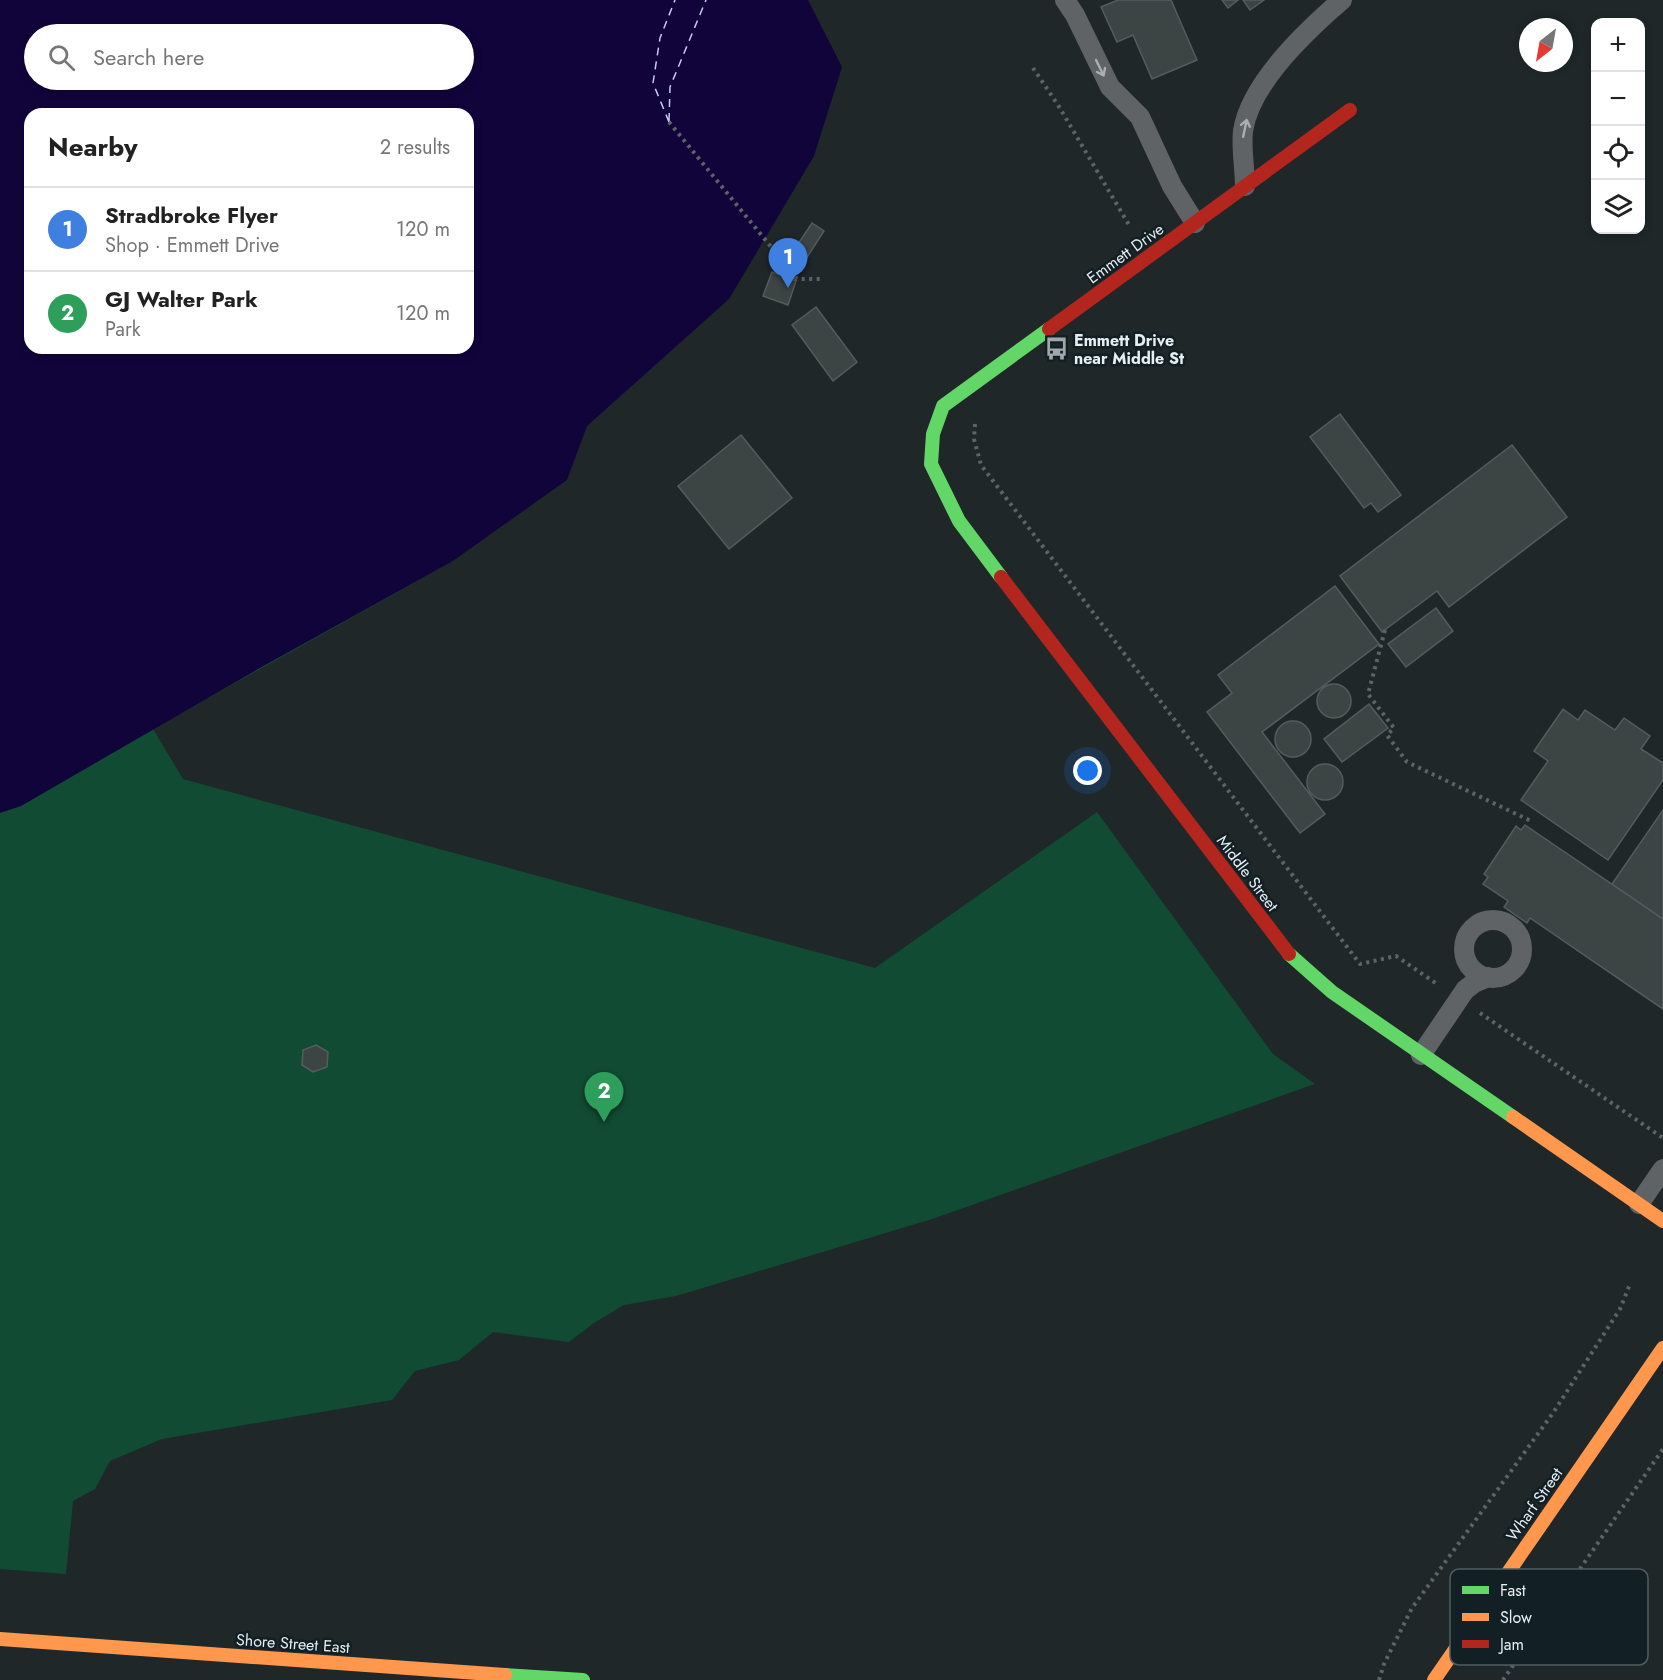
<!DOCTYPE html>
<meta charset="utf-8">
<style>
body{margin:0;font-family:Jost,sans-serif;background:#f2f2f2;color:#222}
.controls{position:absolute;right:18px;top:18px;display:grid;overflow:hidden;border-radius:12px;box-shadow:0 3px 9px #0003}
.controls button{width:54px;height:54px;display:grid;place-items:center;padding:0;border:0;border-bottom:2px solid #e0e0e0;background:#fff;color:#222;font:30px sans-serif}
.compass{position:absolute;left:1519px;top:18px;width:54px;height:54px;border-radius:50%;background:#fff;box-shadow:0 3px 9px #0003;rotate:211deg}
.you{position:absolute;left:1088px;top:771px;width:21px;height:21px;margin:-15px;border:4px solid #fff;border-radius:50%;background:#1a73e8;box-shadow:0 0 0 9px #1a73e833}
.badge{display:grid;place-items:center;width:39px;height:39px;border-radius:50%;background:#5b5e60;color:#fff;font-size:20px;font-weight:700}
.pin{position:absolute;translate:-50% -50px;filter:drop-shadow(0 2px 3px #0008)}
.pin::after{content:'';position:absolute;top:32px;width:21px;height:18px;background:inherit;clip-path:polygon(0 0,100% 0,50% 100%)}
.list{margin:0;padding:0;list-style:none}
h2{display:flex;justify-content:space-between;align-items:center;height:78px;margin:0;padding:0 24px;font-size:26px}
h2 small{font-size:20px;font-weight:400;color:#767676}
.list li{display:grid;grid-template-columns:39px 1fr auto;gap:18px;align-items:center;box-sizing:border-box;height:84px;padding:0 24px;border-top:2px solid #e0e0e0}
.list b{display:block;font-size:22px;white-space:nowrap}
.list p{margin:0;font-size:20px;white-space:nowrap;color:#767676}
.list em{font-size:20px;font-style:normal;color:#767676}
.icon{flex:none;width:33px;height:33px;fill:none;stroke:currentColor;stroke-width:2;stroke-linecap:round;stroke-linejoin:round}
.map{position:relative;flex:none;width:1663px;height:1680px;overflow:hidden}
.search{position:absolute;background:#fff;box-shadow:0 3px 9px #0003;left:24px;top:24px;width:450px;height:66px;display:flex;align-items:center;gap:15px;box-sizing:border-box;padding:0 21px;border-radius:33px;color:#767676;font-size:22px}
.panel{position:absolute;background:#fff;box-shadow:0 3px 9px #0003;left:24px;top:108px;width:450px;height:246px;border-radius:18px}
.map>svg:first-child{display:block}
.green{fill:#124b34}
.water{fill:#10043b;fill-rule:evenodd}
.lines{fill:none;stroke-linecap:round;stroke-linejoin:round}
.ferry{stroke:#c7caf2;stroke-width:1.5;stroke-dasharray:8 6;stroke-linecap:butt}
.building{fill:#3d4444;stroke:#555c5d;stroke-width:1.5}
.path{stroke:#606365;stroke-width:4;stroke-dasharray:3 4.5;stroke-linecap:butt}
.lane{stroke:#606365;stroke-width:20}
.fast{stroke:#63d668;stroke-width:14}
.slow{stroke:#ff974d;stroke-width:14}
.jam{stroke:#b3261e;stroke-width:14}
.oneway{stroke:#a9afb2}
.labels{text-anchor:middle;stroke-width:5;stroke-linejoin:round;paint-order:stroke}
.street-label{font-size:16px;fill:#e5eef1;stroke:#121f24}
.poi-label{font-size:16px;font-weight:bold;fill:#e5eef1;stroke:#121f24;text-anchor:start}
.key{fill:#121f24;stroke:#515d62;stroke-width:1.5}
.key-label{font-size:16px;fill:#e5eef1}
</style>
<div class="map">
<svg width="1663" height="1680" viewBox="0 0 1663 1680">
<rect width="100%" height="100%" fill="#1f2729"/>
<path class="green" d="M 30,348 L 567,480 L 453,561 L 153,729 L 183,779 L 875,968 L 1097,812 L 1273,1054 L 1315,1084 L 932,1219 L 676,1296 L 624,1305 L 594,1323 L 569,1342 L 493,1332 L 459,1360 L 415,1371 L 392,1400 L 162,1439 L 110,1461 L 95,1489 L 73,1501 L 66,1574 L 0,1569 L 0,372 Z"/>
<path class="water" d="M 0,0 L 808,0 L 842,67 L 814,156 L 729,299 L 587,426 L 567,480 L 453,561 L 258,669 L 21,806 L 0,813 ZM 34,34 L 464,34 L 464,80 L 34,80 ZM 30,114 L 468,114 L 468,348 L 30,348 Z"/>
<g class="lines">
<path class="ferry" d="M 669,121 L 670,87 L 706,0
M 669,122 L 653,83 L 660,38 L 675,0"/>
</g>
<path class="building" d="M 1118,0 L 1171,0 L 1197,60 L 1152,79 L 1133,35 L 1117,42 L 1101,7 Z
M 1222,0 L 1238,0 L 1228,8 Z
M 1243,0 L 1264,0 L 1250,10 Z
M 812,223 L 824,231 L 793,279 L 780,271 Z
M 772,272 L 796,281 L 788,305 L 763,296 Z
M 816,307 L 857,362 L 833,381 L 792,325 Z
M 1340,414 L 1401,495 L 1378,512 L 1371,503 L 1364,508 L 1310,437 Z
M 741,435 L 792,498 L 729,549 L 678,486 Z
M 1512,445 L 1567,517 L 1449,607 L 1437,591 L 1382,632 L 1340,576 Z
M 1335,586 L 1379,644 L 1262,732 L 1325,814 L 1300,833 L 1207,712 L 1232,693 L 1218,675 Z
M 1436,608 L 1453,631 L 1406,667 L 1388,644 Z
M1317 701a17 17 0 1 1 34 0a17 17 0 1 1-34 0Z
M 1369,704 L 1388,728 L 1342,762 L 1324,739 Z
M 1563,709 L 1578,720 L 1585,710 L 1615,730 L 1624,718 L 1650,736 L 1641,749 L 1663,763 L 1663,780 L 1608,860 L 1521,800 L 1548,761 L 1534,751 Z
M1275 739a18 18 0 1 1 36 0a18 18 0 1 1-36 0Z
M1307 782a18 18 0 1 1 36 0a18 18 0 1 1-36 0Z
M 1663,810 L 1663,919 L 1612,884 Z
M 1525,825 L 1663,919 L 1663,1009 L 1530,918 L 1527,923 L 1504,907 L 1508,901 L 1483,884 L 1488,877 L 1484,874 L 1516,826 L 1521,830 Z
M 316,1045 L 328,1052 L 327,1067 L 313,1072 L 302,1065 L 303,1050 Z"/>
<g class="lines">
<path class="path" d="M 1033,68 L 1058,105 L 1129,225
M 669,122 L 781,259
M 779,257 L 785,264
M 795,277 L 797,279 L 820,279
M 975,424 L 974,439 L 981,465 L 1360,964 L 1396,956 L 1437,984
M 1385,630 L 1368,694 L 1394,728 L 1387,735 L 1407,762 L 1531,821
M 1480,1013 L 1663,1138
M 1379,1680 L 1384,1664 L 1412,1608 L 1553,1413 L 1620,1309 L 1630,1284
M 1503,1680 L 1663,1449"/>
<path class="lane" d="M 1065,0 L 1075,15 L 1110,87 L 1140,117 L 1172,186 L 1195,223
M 1245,186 C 1245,169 1241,148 1243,131 C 1250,83 1307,30 1342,0
M1464 949a29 29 0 1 1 58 0a29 29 0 1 1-58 0Z
M 1421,1055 L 1465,990 L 1474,983 L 1488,977
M 1639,1204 L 1663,1169"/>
<path class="fast" d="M 1001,577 L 959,521 L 931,464 L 933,434 L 943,406 L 1049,329
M 1289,954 L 1332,992 L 1513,1117
M 505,1675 L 583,1680"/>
<path class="slow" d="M 1513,1117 L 1663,1221
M 0,1639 L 505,1675
M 1434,1680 L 1663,1348"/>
<path class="jam" d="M 1049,329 L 1350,110
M 1001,577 L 1289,954"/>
</g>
<defs><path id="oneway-shaft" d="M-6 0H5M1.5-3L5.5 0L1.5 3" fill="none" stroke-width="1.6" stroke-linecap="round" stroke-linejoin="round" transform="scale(1.5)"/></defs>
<g class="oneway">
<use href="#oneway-shaft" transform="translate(1100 68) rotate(64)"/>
<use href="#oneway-shaft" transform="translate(1245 128) rotate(-78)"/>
</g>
<defs>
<symbol id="bus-bare" viewBox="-9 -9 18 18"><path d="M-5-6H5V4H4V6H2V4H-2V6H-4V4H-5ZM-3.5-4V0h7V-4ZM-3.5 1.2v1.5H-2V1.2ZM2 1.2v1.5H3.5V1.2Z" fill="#a0a8ab" stroke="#121f24" stroke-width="2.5" paint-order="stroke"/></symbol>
</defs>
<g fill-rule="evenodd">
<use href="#bus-bare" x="1040" y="332" width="33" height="33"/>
</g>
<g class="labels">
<g class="street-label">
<text transform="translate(1125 253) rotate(-36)" y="6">Emmett Drive</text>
<text transform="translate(1248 873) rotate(53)" y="6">Middle Street</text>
<text transform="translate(1534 1504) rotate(-55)" y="6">Wharf Street</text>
<text transform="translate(293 1643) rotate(4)" y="6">Shore Street East</text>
</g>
<g class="poi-label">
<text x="1074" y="346">Emmett Drive<tspan x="1074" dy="18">near Middle St</tspan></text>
</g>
</g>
<rect x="1450" y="1569" width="198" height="96" rx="9" class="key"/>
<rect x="1462" y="1586" width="27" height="8" fill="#63d668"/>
<rect x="1462" y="1613" width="27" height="8" fill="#ff974d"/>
<rect x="1462" y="1640" width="27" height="8" fill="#b3261e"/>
<g class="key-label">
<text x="1500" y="1596">Fast</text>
<text x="1500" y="1623">Slow</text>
<text x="1500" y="1650">Jam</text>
</g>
</svg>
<div class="controls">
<button>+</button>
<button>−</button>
<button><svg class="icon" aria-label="locate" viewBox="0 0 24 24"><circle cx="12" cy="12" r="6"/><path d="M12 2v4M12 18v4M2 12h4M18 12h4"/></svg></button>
<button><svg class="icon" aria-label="layers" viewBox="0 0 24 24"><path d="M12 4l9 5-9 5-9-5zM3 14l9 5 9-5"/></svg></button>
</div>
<svg class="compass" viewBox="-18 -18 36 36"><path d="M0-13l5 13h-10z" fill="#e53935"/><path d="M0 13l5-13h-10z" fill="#767676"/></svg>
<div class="you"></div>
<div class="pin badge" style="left:788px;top:288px;background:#3f7fe0">1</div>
<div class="pin badge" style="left:604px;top:1122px;background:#2e9e5b">2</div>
<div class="search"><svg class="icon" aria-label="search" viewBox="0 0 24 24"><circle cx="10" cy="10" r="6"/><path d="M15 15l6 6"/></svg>Search here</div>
<section class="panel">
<h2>Nearby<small>2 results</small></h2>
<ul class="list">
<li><span class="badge" style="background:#3f7fe0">1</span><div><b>Stradbroke Flyer</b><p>Shop · Emmett Drive</p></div><em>120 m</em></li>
<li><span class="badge" style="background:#2e9e5b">2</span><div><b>GJ Walter Park</b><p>Park</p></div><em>120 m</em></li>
</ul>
</section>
</div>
